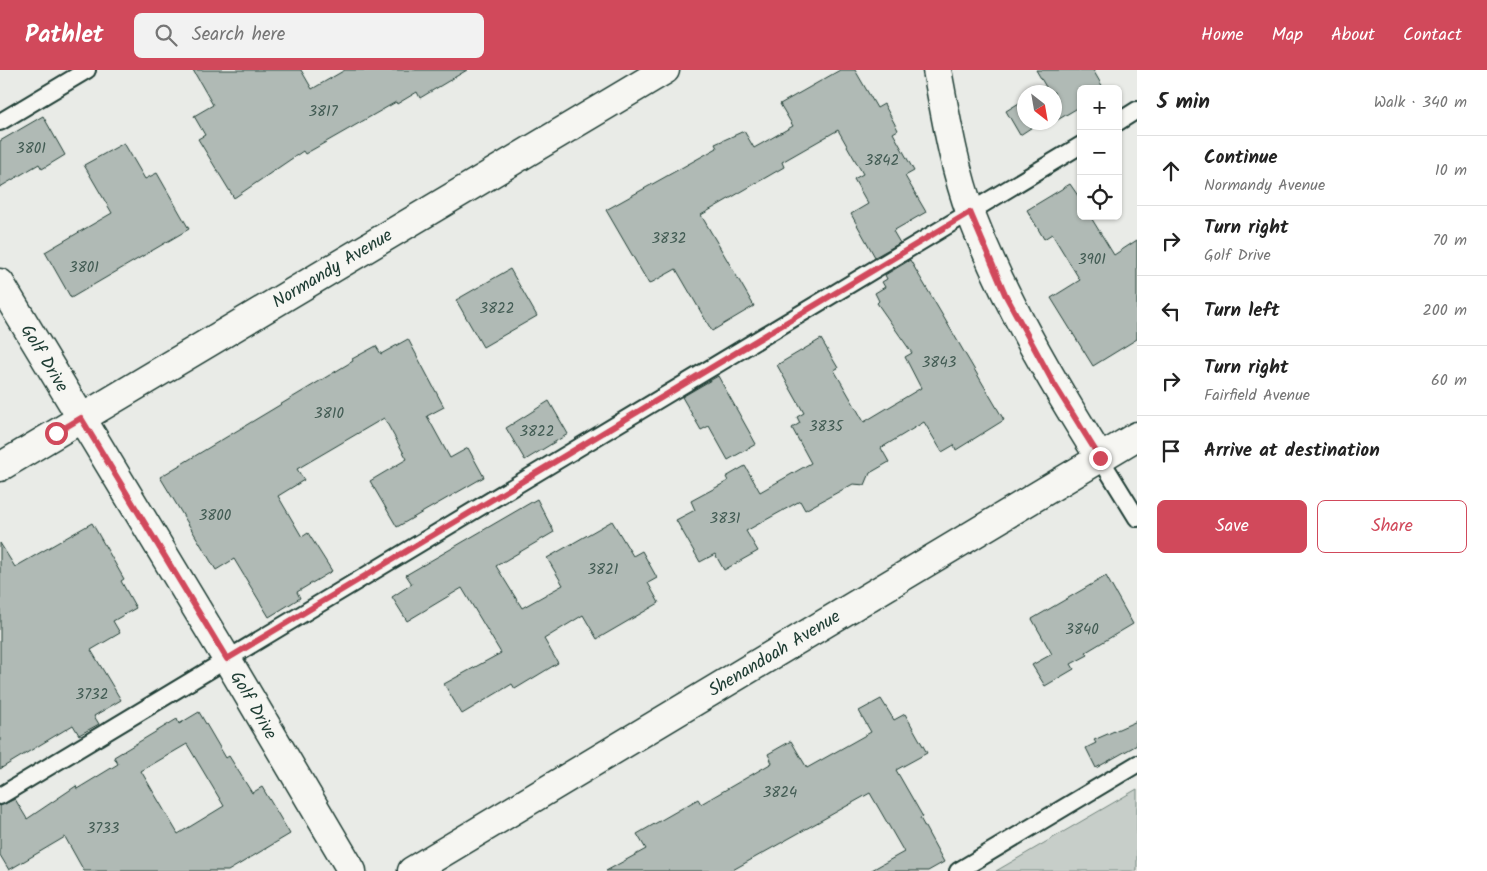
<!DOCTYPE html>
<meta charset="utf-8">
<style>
body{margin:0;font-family:Kalam,sans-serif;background:#f2f2f2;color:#222}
.controls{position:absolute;right:15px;top:15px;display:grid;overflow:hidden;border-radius:8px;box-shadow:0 1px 4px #0004}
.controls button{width:45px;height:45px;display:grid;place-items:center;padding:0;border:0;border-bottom:1px solid #e0e0e0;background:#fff;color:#222;font:25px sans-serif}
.compass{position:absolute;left:1017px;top:15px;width:45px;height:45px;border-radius:50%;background:#fff;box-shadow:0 1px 4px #0004;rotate:149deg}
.stop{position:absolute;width:15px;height:15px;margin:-11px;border:4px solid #d1495b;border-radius:50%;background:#fff}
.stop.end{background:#d1495b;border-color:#fff;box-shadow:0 1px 5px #0008}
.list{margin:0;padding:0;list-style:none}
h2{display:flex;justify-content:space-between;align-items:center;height:65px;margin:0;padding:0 20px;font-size:21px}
h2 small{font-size:16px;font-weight:400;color:#767676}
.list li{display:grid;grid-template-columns:32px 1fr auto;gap:15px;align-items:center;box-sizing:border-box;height:70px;padding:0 20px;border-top:1px solid #e0e0e0}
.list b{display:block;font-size:19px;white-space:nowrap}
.list p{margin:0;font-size:16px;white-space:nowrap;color:#767676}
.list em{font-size:16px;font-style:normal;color:#767676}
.actions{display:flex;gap:10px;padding:15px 20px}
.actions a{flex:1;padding:11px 0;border:1px solid #d1495b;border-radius:8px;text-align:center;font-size:18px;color:#d1495b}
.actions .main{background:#d1495b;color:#fff}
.icon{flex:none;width:28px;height:28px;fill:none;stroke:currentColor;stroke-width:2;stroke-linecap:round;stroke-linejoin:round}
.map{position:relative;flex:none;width:1137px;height:801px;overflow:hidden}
header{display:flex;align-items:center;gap:30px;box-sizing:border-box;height:70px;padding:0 25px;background:#d1495b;color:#fff}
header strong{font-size:24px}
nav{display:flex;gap:28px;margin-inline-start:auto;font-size:18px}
.search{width:350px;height:45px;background:#f2f2f2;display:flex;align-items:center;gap:12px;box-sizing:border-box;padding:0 18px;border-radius:8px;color:#767676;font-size:19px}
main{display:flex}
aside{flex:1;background:#fff}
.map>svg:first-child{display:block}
.green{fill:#c7cec9;stroke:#73867e}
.building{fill:#b0bab5;stroke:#1f3d34;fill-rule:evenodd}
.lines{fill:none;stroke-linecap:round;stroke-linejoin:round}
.service-casing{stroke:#1f3d34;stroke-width:20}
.minor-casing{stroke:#1f3d34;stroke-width:31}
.service{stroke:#f6f6f2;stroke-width:16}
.minor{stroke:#f6f6f2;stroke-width:28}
.route{stroke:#d1495b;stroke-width:6}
.labels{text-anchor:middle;stroke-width:5;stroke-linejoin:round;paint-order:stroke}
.number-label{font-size:15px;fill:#435c54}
.street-label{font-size:18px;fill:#1f3d34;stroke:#f6f6f2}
</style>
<header>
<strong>Pathlet</strong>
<div class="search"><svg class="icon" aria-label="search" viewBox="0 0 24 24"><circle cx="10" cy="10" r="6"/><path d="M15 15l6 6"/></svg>Search here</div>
<nav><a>Home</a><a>Map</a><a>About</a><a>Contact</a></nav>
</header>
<main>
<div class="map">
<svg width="1137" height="801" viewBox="0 0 1137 801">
<rect width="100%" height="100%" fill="#e9ebe7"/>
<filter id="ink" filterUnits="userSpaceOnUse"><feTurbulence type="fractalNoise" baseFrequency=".02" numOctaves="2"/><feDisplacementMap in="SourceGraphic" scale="10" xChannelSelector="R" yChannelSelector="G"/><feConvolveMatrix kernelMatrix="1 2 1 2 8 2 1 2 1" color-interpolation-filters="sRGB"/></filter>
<g filter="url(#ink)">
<path class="green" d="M 1137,719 L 1137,801 L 996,801 Z"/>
<path class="building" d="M 193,0 L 301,0 L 312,19 L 345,0 L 467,0 L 420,28 L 417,22 L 397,34 L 396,32 L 305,84 L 303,81 L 234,128 L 198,69 L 205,65 L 194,46 L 213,35 Z
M 840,0 L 855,0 L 877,38 L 884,34 L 898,60 L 893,63 L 914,101 L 905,106 L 926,142 L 893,161 L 900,173 L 875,187 L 851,144 L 868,134 L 854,109 L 863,104 L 838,60 L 782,92 L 784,97 L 701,145 L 754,236 L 712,261 L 676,199 L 649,214 L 606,140 L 717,78 L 715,74 L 744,61 L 754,78 L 793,56 L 780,34 Z
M 1036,0 L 1093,0 L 1104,19 L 1081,19 L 1081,36 L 1054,52 L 1054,22 L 1037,22 L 1046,17 Z
M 1024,30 L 1024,52 L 1040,52 L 1020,65 L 1006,41 Z
M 43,46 L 65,85 L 42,99 L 39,94 L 0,117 L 0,71 Z
M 124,73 L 145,109 L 157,103 L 189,159 L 71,228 L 45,182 L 112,143 L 84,95 Z
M 1070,114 L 1081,130 L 1081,146 L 1090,146 L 1114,185 L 1137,170 L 1137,269 L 1093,296 L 1051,228 L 1080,210 L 1052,164 L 1044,169 L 1027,140 Z
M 910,190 L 1004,350 L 956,380 L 954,375 L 942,382 L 924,352 L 881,378 L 889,392 L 870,403 L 865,415 L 853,414 L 805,440 L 800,431 L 746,461 L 758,481 L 724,500 L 715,484 L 700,492 L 676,450 L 695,440 L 691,431 L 728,411 L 726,407 L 745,396 L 760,422 L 811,393 L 792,358 L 800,353 L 797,347 L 804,343 L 777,295 L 821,269 L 838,298 L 834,300 L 864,352 L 921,318 L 905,287 L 912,283 L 877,233 L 879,231 L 875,223 L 885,217 L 882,212 L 887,209 L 885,205 Z
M 510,199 L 537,246 L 483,277 L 456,230 Z
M 408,269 L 444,337 L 427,346 L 450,388 L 468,378 L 484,407 L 397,457 L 370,411 L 407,389 L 384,348 L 297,399 L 304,410 L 278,426 L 302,467 L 308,463 L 332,501 L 297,522 L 300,528 L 269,547 L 234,489 L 216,500 L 160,407 L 353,291 L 352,289 L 376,276 L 381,284 Z
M 718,306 L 756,374 L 728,390 L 709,356 L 701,360 L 682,327 Z
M 549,331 L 568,364 L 525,390 L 506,358 Z
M 537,429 L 554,462 L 496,496 L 522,538 L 563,515 L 547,488 L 612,451 L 633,486 L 642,481 L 657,508 L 648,513 L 659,533 L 597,569 L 583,545 L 544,569 L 558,593 L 515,619 L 512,614 L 462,644 L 444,614 L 501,583 L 462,518 L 407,551 L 392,527 L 412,514 L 406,505 Z
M 92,453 L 124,509 L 121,511 L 136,538 L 113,551 L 120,563 L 91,580 L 121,630 L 94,646 L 99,654 L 79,665 L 73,655 L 0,699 L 0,473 L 15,497 Z
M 1106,506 L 1133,554 L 1086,582 L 1088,585 L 1071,594 L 1074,599 L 1045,616 L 1032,595 L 1052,584 L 1032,549 Z
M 881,629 L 894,650 L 905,644 L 927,683 L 896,700 L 923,747 L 920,748 L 944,792 L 928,801 L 870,801 L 904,782 L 870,723 L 731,801 L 606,801 L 646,779 L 637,764 L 698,729 L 701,734 L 772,693 L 768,684 L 791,671 L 807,698 L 871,662 L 859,641 Z
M 199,642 L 226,688 L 229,686 L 252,723 L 262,717 L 290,764 L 228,801 L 84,801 L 65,767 L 9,800 L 0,785 L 0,736 L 15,729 L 27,749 L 76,716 L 77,719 L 118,694 L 114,687 L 177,649 L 179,654 ZM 187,674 L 224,736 L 178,764 L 141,701 Z
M 1137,651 L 1137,675 L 1096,698 L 1086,678 L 1096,673 L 1094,670 Z"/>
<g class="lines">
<defs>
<path id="service" d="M 0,52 L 87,0
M 1118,52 L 1137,40
M 1100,388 L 1137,448
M 0,726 L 1081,75
M 958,801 L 1137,694"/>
<path id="minor" d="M 937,0 C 946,48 954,98 971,144 C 1004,230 1051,310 1100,388
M 0,213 L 227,589 L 352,801
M 0,397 L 665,0
M 412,801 L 1137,366"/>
</defs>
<use href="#service" class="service-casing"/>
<use href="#minor" class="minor-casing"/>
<use href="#service" class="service"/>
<use href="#minor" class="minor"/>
</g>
</g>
<g class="lines" filter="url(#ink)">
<path class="route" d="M 56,363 L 81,348 L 227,589 L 970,142 L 1005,224 L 1054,314 L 1100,388"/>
</g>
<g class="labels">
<g class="number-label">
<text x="323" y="46">3817</text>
<text x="31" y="83">3801</text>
<text x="882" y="95">3842</text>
<text x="669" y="173">3832</text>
<text x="1092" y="194">3901</text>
<text x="84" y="202">3801</text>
<text x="497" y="243">3822</text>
<text x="939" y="297">3843</text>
<text x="329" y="348">3810</text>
<text x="826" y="361">3835</text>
<text x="537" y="366">3822</text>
<text x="215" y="450">3800</text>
<text x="725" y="453">3831</text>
<text x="603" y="504">3821</text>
<text x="1082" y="564">3840</text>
<text x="92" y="629">3732</text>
<text x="780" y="727">3824</text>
<text x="103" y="763">3733</text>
</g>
<g class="street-label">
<text transform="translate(332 198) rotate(-31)" y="6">Normandy Avenue</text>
<text transform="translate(45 288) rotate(59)" y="6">Golf Drive</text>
<text transform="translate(774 583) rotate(-31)" y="6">Shenandoah Avenue</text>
<text transform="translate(254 635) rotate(60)" y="6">Golf Drive</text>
</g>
</g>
</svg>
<div class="controls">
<button>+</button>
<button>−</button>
<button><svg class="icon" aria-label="locate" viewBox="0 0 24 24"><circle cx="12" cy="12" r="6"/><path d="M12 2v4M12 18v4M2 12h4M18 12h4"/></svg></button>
</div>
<svg class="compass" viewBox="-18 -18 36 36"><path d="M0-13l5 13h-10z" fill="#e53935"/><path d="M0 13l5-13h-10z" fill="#767676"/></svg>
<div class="stop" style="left:56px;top:363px"></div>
<div class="stop end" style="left:1100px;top:388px"></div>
</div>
<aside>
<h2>5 min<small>Walk · 340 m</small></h2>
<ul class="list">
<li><svg class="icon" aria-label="ahead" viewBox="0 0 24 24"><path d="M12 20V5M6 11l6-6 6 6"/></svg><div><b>Continue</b><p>Normandy Avenue</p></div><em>10 m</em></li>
<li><svg class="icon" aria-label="right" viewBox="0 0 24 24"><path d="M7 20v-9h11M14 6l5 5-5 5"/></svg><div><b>Turn right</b><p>Golf Drive</p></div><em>70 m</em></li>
<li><svg class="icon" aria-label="left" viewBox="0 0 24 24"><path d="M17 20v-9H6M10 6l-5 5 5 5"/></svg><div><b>Turn left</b></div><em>200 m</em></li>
<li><svg class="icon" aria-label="right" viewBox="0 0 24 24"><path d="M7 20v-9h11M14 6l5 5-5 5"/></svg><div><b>Turn right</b><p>Fairfield Avenue</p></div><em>60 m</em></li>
<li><svg class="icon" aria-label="arrive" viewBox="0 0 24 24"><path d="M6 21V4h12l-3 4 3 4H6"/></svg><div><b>Arrive at destination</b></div></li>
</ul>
<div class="actions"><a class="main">Save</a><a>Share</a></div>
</aside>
</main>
